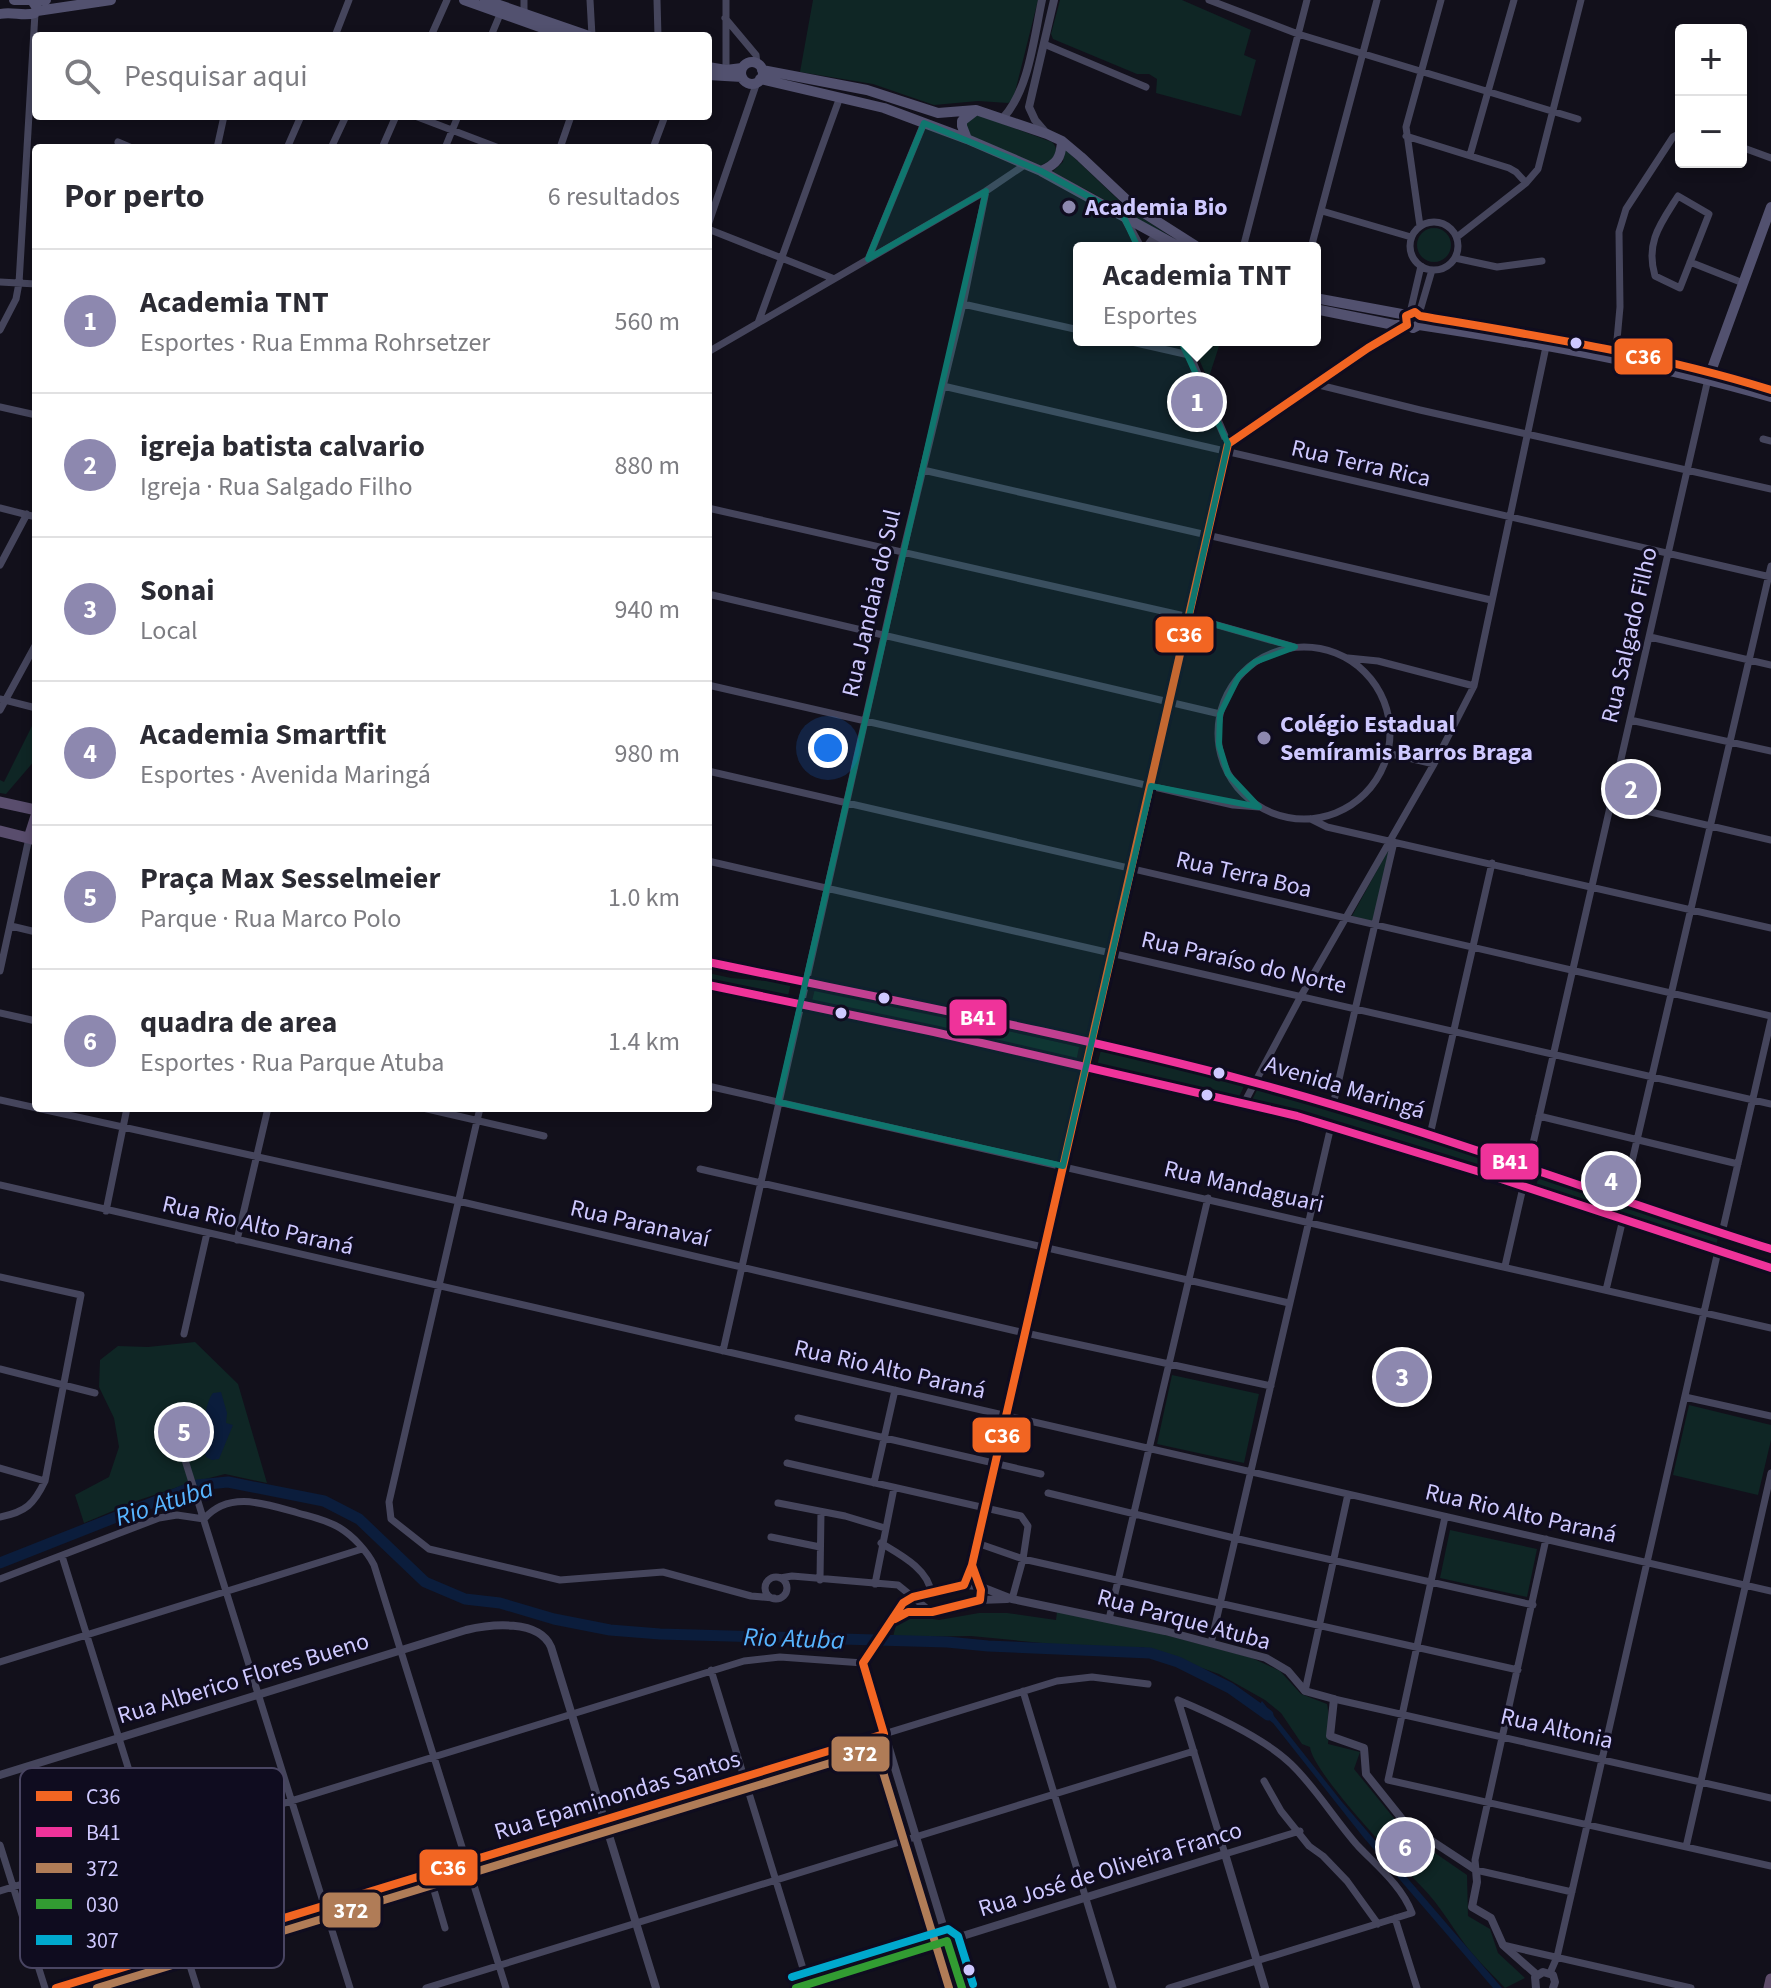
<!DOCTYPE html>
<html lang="pt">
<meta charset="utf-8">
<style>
body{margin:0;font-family:"Source Sans 3",sans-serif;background:#f2f2f3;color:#2b2b33}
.controls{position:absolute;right:24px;top:24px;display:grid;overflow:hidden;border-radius:8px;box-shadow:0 4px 12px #0003}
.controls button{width:72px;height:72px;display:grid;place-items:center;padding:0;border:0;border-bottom:2px solid #e1e1e2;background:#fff;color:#2b2b33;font:40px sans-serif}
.you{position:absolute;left:828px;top:748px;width:28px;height:28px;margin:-20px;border:6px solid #fff;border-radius:50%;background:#1a73e8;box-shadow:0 0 0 12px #1a73e833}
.badge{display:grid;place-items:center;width:52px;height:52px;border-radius:50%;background:#8d88af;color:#fff;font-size:26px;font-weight:700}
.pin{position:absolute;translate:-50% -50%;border:4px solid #fff;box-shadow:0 2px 8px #0006}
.popup{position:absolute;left:1073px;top:242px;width:248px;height:104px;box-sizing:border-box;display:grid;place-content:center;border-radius:8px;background:#fff;filter:drop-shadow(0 2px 6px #0005);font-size:26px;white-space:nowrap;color:#7c7c81}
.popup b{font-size:30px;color:#2b2b33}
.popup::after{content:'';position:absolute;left:50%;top:100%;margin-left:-16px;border:16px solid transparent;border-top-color:#fff}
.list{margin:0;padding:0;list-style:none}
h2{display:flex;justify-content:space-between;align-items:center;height:104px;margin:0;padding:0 32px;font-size:34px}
h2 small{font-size:26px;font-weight:400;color:#7c7c81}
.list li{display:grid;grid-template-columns:52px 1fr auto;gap:24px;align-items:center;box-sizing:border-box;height:144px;padding:0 32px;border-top:2px solid #e1e1e2}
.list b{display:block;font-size:30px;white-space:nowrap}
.list p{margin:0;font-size:26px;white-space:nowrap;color:#7c7c81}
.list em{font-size:26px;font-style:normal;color:#7c7c81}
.icon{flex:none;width:44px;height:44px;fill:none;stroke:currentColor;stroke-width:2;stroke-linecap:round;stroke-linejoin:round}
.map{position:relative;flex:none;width:1771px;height:1988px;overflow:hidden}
.search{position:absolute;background:#fff;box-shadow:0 4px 12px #0003;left:32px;top:32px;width:680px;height:88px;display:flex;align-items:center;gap:20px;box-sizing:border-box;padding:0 28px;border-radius:8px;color:#7c7c81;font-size:30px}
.panel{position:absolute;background:#fff;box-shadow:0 4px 12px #0003;left:32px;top:144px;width:680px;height:968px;border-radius:8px}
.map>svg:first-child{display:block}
.green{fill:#0f2625}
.water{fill:#0b1d3c}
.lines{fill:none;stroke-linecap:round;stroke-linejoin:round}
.river{stroke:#0b1d3c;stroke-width:11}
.minor{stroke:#45455c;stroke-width:7}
.tertiary{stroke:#45455c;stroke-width:8}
.secondary{stroke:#52516f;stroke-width:10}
.primary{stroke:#594d6d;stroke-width:11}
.trunk{stroke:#5e4c6a;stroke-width:11}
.bus-1-casing{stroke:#0f0c1f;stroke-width:14}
.bus-2-casing{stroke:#0f0c1f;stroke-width:14}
.bus-3-casing{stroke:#0f0c1f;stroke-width:14}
.bus-4-casing{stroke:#0f0c1f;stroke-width:14}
.bus-5-casing{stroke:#0f0c1f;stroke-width:14}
.bus-1{stroke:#f26522;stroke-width:8}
.bus-2{stroke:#ef339a;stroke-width:8}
.bus-3{stroke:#b07c57;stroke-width:8}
.bus-4{stroke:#329c32;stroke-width:8}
.bus-5{stroke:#00a9ce;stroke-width:8}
.marked{fill:#0f766e;fill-opacity:0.2;stroke:#0f766e;stroke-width:6;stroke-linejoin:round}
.poi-dot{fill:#8d88af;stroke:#0f0c1f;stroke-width:3}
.bus-dot{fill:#cfc9ff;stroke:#0f0c1f;stroke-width:3}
.labels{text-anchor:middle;stroke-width:6;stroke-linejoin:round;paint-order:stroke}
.poi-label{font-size:24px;font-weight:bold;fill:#cfc9ff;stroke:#0f0c1f;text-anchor:start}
.street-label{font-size:24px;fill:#cfc9ff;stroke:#0f0c1f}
.water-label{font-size:26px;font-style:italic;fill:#57b4ff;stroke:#0f0c1f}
.key{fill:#0f0c1f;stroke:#494562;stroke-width:2}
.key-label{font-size:22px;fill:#cfc9ff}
.line-badge{stroke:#0f0c1f;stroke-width:3}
.badge-label{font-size:22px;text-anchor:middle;font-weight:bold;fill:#fff}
</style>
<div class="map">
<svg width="1771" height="1988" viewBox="0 0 1771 1988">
<rect width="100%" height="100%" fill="#12101b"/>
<path class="green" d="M 813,0 L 1038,0 L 1013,100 L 1008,103 L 978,101 L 934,105 L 873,84 L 800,72 Z
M 1060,0 L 1182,0 L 1251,30 L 1244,55 L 1256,60 L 1241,116 L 1156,93 L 1157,79 L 1149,74 L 1137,74 L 1053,39 L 1051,34 Z
M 979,115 L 1052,142 C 1063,154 1050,162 1039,166 L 970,137 L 966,126 L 969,117 Z
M 1064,148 L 1126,207 L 1188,248 L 1087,190 L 1051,173 L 1063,162 Z
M1417 245a17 17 0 1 1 34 0a17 17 0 1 1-34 0Z
M 1191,340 L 1221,340 L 1208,380 Z
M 36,718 L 36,759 L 6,794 L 0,793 L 0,780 L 4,782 Z
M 1392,843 L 1375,922 L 1352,916 Z
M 708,973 L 731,978 L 791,983 L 788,996 L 708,980 Z
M 815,989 L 967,1021 L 963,1028 L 964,1035 L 812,1001 Z
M 979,1024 L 1079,1047 L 1076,1062 L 975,1036 L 973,1028 Z
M 1101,1050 L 1245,1084 L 1238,1099 L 1097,1066 Z
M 1258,1088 L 1516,1168 L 1514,1179 L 1333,1121 L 1252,1100 Z
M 1539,1174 L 1718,1237 L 1716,1247 L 1536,1187 Z
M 195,1342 L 238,1384 L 267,1483 L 225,1474 L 190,1483 L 139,1500 L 84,1523 L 75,1495 L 109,1477 L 119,1447 L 114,1418 L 99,1387 L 100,1360 L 118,1346 L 148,1347 Z
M 1172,1375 L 1259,1394 L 1244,1463 L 1157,1444 Z
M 1689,1405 L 1771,1425 L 1771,1440 L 1758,1495 L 1673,1475 Z
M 1450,1530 L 1537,1549 L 1527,1597 L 1440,1578 Z
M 1057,1612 L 1158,1633 L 1252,1658 L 1280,1671 L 1301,1694 L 1327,1704 C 1329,1710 1329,1736 1328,1744 L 1360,1752 L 1354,1769 L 1406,1833 L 1467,1875 L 1468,1916 L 1490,1929 L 1498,1953 L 1525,1978 L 1505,1988 C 1494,1976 1481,1964 1471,1952 C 1454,1931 1441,1906 1422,1887 C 1401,1865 1312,1772 1310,1747 L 1302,1744 L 1281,1713 L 1265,1700 L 1219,1674 L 1142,1647 L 1104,1649 L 971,1636 L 893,1637 L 897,1621 L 909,1615 L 939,1620 L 979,1613 L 1007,1613 L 1056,1620 Z"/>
<path class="water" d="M 221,1392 L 227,1413 L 226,1423 L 233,1425 L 219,1459 L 212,1460 L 206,1457 L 198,1425 C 208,1417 205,1403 213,1393 Z
M 1262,1701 L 1342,1802 L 1502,1988 L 1493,1988 L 1364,1838 L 1273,1723 L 1256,1710 Z"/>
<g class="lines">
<path class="river" d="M 0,1563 L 197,1485 L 228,1482 L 324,1501 L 359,1519 L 425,1582 L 465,1599 L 500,1603 L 554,1619 L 610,1630 L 660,1634 L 947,1642 L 988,1646 L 1150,1653 L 1178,1662 L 1230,1688 L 1268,1715"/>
<path class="minor" d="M 524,0 L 524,13
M 590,0 L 592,36
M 657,0 L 658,36
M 726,0 L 726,70
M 1209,0 L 1298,34 L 1578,119
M 725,18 L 756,55 L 757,64
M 335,36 L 349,0
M 431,36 L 447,0
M 491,36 L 501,12
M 1044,44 L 1146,87
M 415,116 L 499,148
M 1406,136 L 1509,168 L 1516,172 L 1526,183
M 118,142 L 132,148
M 1741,147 L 1771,158
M 217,148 L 224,116
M 287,148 L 301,116
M 331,148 L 346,116
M 382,148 L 396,116
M 445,148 L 458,116
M 560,148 L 571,116
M 653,148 L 665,116
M 1470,155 L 1514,0
M 1678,196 L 1709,214 L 1680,288 L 1655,276 C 1645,242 1661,223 1678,196 Z
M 1322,211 L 1411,237
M1410 246a24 24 0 1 1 48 0a24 24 0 1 1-48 0Z
M 708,225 L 757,82
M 1420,226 L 1406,127 L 1441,0
M 708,229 L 832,278
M 1457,237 L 1526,183 L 1538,169 L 1581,0
M 1243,248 L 1307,0
M 1311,248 L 1377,0
M 869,257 L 924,123
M 1455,258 L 1497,267 L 1542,261
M 1690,262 L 1743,283
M 0,282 L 36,284
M 963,304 L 1079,330
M 1410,313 L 1421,266
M 1419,314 L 1432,270
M 758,323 L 840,97
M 0,330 L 16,299 L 19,283 L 35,13
M 1123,340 L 1189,355
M 1616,351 L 1620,307 L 1619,232 L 1626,209 L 1673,137 L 1681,133
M 708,352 L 986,191 L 1026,164
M 1315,384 L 1420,410 L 1771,489
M 943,386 L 1771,577
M 0,407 L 36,415
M 1763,439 L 1771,441
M 923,470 L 1491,600
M 0,508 L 36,517
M 708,508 L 1189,617 L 1295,647
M 0,565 L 27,514
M 708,594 L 1220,714
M 1650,637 L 1771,665
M1218 733a86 86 0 1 1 172 0a86 86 0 1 1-172 0Z
M 1348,658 L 1378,661 L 1474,686
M 708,685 L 1233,805 L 1259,807
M 0,699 L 36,708
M 0,710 L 36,644
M 1630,720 L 1771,751
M 1387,753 L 1434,764
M 708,771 L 1771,1016
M 1612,803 L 1771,840
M 1311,819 L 1327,827 L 1771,928
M 708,861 L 1771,1104
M 11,926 L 36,932
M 0,971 L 29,838
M 0,1013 L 36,1021
M 708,1086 L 1771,1328
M 0,1100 L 458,1201 L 1016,1331 L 1271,1386
M 1243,1105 L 1301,996 L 1434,764 L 1474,686 L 1547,342
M 1333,1105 L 1394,842
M 423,1108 L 544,1136
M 480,1108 L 389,1502 L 391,1519 L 429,1549 L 560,1580 L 663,1572 L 751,1596 L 774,1598
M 1539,1116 L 1738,1164
M 1430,1135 L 1492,863
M 700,1169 L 1289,1303
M 0,1185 L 1771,1591
M 1623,1200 L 1771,566
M 106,1211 L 127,1108
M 1722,1233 L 1771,1020
M 237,1240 L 268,1108
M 1505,1266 L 1708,379
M 0,1277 L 81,1295 L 45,1481 C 34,1504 26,1512 0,1517
M 1606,1290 L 1623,1219
M 184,1334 L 207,1233
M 723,1351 L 903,552 L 963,304 L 986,191
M 0,1369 L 95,1393
M 1685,1397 L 1771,1416
M 798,1418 L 1041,1474
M 185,1460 L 350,1988
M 787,1463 L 1021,1516 L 1028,1526 L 1023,1559 L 1012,1599
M 0,1468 L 45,1481
M 874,1483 L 895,1390
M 1048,1493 L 1234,1538 L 1533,1605
M 778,1503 L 845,1516 L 885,1528
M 771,1537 L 820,1547
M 1546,1539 L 1475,1860 L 1476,1870 L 1572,1892
M 881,1543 C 899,1554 929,1569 931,1593
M 977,1543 L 1023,1559 L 1518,1670
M 62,1556 L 197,1988
M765 1588a11 11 0 1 1 22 0a11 11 0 1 1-22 0Z
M 780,1578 L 792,1576 L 898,1585 L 930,1611
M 0,1579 L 159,1518 L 177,1515 L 204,1519 C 229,1490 266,1504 298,1513 C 312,1517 327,1520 340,1528 C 353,1536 367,1551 374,1565 L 506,1988
M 820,1580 L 821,1512
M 875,1584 L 894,1488
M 1109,1619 L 1208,1198
M 1211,1643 L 1331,1126
M 0,1662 L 362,1549
M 711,1670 L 809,1988
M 1023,1691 L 1113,1988
M 1305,1691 L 1348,1494
M 1334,1699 L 1771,1798
M 1178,1700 L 1225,1854 L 1300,1831
M 1388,1780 L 1771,1866
M 1388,1780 L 1445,1517
M 1264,1781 L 1281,1811 L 1309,1846 L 1323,1856 L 1347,1881 L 1378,1924
M 0,1845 L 45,1988
M 1686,1847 L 1771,1473
M 429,1873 L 445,1928
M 0,1891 L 744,1661 L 780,1657 L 863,1663
M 1395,1918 L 1417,1988
M 1503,1945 L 1691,1988
M 1550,1973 L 1557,1957 L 1718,1251
M 56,1988 L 1057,1681 L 1092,1677 L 1148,1684
M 426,1988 L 1194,1751
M 1169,1988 L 1412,1913 C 1402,1886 1377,1866 1358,1846 C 1335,1820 1316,1788 1291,1764 C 1263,1737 1214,1715 1178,1700"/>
<path class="tertiary" d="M 1003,118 C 1029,90 1034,37 1042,0
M 1047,134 L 1035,120 L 1029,107 L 1054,0
M 1123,215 L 1141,248
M 1146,248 L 1152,240 L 1164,238
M 1183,340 L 1228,444
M 1228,444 L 1368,348 L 1404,326
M 964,1585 L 972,1565 L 1228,444
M 892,1620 L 914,1611 L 932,1612 L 979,1600 L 1007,1599
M 0,1775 L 466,1630 C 491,1624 539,1619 551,1647 L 656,1988
M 796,1988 L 1225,1854 L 1265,1988
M 962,1988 L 863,1663 L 903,1603 L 913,1597 L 964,1585 L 979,1586 L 1012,1599 L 1165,1631 L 1266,1658 L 1288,1671 L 1305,1691 L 1334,1699 L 1330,1736 L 1364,1748 L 1366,1774 L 1406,1824 L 1476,1870 L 1477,1882 L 1472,1907 L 1491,1918 L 1503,1945 L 1537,1975
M 1536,1988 L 1535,1977 L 1543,1972 L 1553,1975 L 1555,1982 L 1553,1988"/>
<path class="secondary" d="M 14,0 L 46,0
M 464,0 L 565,36
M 485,0 L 589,36
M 37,11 L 111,0
M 0,14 C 13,11 23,17 35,13 L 37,8 L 33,2
M741 73a11 11 0 1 1 22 0a11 11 0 1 1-22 0Z
M 708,67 L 726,70 L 742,68
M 762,70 L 867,90 L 938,113 L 976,110 L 1047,134 L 1062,141 L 1081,157 L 1133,206 L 1199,248
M 708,75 L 742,77
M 760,79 L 884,108 L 967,139 L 1041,171 L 1181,248
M 967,139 L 962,126 L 962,121 L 975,111
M 1041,171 C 1057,164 1061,158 1062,141
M 1315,298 L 1407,315
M 1315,309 L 1394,325 L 1407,325 L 1413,328 L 1419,325 C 1538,343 1656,364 1771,397
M 1420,316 L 1616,349 L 1711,371 L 1771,390
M 1710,374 L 1771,207"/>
<path class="primary" d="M 0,802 L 36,810
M 0,831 L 36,840
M 29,838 L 36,816
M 708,962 C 889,1000 1073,1034 1252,1082 C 1428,1129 1597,1195 1771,1249
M 708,985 L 934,1032 L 1297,1116 L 1480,1172 L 1771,1268"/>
<path class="trunk" d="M 1769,1988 L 1771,1979"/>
<defs>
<path id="bus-1" d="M 1407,325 L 1406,316 L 1415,312 L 1420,316 C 1538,336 1656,354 1771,390
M 895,1619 L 908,1612 L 932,1612 L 980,1600 L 981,1590 L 972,1565
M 56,1988 L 884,1734 L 863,1663 L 903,1603 L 913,1597 L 964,1585 L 972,1565 L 1228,444 L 1368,348 L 1407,325"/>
<path id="bus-2" d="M 708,962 C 890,1000 1073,1034 1252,1082 C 1428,1129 1598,1194 1771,1249
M 708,985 L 934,1032 L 1297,1116 L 1480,1172 L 1771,1268"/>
<path id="bus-3" d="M 97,1988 L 876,1749 L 949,1988"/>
<path id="bus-4" d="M 796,1988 L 947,1941 L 962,1988"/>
<path id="bus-5" d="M 792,1977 L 948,1929 L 958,1936 L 973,1984"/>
</defs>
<use href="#bus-1" class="bus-1-casing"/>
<use href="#bus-2" class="bus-2-casing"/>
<use href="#bus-3" class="bus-3-casing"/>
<use href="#bus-4" class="bus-4-casing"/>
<use href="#bus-5" class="bus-5-casing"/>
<use href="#bus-1" class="bus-1"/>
<use href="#bus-2" class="bus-2"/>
<use href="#bus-3" class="bus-3"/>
<use href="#bus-4" class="bus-4"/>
<use href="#bus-5" class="bus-5"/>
</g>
<path class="marked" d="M 924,123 L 1041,171 L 1123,215 L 1228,444 L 1189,617 L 1295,647 L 1255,662 L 1239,676 L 1220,714 L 1219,745 L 1228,774 L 1259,807 L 1151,786 L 1063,1166 L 778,1102 L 986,191 L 868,259 Z"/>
<g class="poi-dot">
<circle cx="1069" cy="207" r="8"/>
<circle cx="1264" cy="738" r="8"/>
</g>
<g class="bus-dot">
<circle cx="1576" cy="343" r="7"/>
<circle cx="884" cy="998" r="7"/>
<circle cx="841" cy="1013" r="7"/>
<circle cx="1219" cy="1073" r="7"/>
<circle cx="1207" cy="1095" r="7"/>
<circle cx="969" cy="1970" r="7"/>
</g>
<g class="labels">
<g class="poi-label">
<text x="1085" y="215">Academia Bio</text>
<text x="1280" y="732">Colégio Estadual<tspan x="1280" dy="28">Semíramis Barros Braga</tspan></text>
</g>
<g class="street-label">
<text transform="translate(1361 463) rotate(13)" y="8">Rua Terra Rica</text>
<text transform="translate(871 603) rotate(-77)" y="8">Rua Jandaia do Sul</text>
<text transform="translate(1629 635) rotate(-77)" y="8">Rua Salgado Filho</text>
<text transform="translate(1244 874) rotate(13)" y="8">Rua Terra Boa</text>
<text transform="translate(1244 962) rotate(13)" y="8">Rua Paraíso do Norte</text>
<text transform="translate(1345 1087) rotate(17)" y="8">Avenida Maringá</text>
<text transform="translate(1244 1186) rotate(13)" y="8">Rua Mandaguari</text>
<text transform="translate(640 1223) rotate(13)" y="8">Rua Paranavaí</text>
<text transform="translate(258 1225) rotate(13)" y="8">Rua Rio Alto Paraná</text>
<text transform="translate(890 1369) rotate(13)" y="8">Rua Rio Alto Paraná</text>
<text transform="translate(1521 1513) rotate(13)" y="8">Rua Rio Alto Paraná</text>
<text transform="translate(1184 1619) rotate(15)" y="8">Rua Parque Atuba</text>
<text transform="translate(243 1678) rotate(-17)" y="8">Rua Alberico Flores Bueno</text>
<text transform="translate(1557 1728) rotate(13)" y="8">Rua Altonia</text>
<text transform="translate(617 1795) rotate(-17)" y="8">Rua Epaminondas Santos</text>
<text transform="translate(1110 1869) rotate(-17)" y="8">Rua José de Oliveira Franco</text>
</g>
<g class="water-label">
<text transform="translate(164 1502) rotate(-18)" y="9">Rio Atuba</text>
<text transform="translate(794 1638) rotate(2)" y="9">Rio Atuba</text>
</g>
</g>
<rect x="20" y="1768" width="264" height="200" rx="12" class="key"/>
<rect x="36" y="1791" width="36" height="10" fill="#f26522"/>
<rect x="36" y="1827" width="36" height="10" fill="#ef339a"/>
<rect x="36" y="1863" width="36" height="10" fill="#b07c57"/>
<rect x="36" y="1899" width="36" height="10" fill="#329c32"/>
<rect x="36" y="1935" width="36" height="10" fill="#00a9ce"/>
<g class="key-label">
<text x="86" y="1804">C36</text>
<text x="86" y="1840">B41</text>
<text x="86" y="1876">372</text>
<text x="86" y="1912">030</text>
<text x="86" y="1948">307</text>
</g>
<g class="line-badge">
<rect x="1613" y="337" width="61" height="39" rx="8" fill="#f26522"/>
<rect x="1154" y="615" width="61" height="39" rx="8" fill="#f26522"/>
<rect x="948" y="998" width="60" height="39" rx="8" fill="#ef339a"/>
<rect x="1479" y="1142" width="61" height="39" rx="8" fill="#ef339a"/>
<rect x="971" y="1416" width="61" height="38" rx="8" fill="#f26522"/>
<rect x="830" y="1735" width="61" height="38" rx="8" fill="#b07c57"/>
<rect x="418" y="1848" width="61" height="39" rx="8" fill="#f26522"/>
<rect x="321" y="1891" width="61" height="38" rx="8" fill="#b07c57"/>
</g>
<g class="badge-label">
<text x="1643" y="364">C36</text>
<text x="1184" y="642">C36</text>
<text x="978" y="1025">B41</text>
<text x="1510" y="1169">B41</text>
<text x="1002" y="1443">C36</text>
<text x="860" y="1761">372</text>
<text x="448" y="1875">C36</text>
<text x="351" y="1918">372</text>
</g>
</svg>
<div class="controls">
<button>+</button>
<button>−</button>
</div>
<div class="you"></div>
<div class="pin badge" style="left:1197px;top:402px">1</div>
<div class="popup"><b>Academia TNT</b>Esportes</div>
<div class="pin badge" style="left:1631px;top:789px">2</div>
<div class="pin badge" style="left:1402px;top:1377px">3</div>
<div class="pin badge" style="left:1611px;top:1181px">4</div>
<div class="pin badge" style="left:184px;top:1432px">5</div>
<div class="pin badge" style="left:1405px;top:1847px">6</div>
<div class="search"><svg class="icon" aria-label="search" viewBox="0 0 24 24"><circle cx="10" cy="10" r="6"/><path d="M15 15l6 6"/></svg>Pesquisar aqui</div>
<section class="panel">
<h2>Por perto<small>6 resultados</small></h2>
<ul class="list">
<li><span class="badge">1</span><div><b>Academia TNT</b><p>Esportes · Rua Emma Rohrsetzer</p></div><em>560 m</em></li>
<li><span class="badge">2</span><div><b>igreja batista calvario</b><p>Igreja · Rua Salgado Filho</p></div><em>880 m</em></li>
<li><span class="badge">3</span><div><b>Sonai</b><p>Local</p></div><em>940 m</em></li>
<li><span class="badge">4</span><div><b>Academia Smartfit</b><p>Esportes · Avenida Maringá</p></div><em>980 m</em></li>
<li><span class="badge">5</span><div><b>Praça Max Sesselmeier</b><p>Parque · Rua Marco Polo</p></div><em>1.0 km</em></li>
<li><span class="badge">6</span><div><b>quadra de area</b><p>Esportes · Rua Parque Atuba</p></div><em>1.4 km</em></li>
</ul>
</section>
</div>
